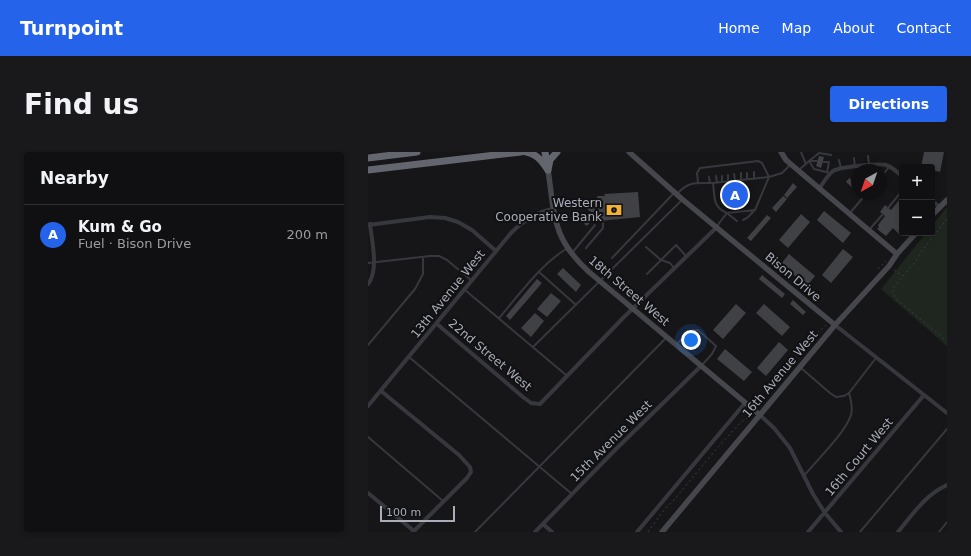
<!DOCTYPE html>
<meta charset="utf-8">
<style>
body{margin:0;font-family:"DejaVu Sans",sans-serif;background:#19191b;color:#f1f3f6}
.controls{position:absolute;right:12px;top:12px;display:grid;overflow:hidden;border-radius:4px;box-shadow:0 2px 6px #0003}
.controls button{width:36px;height:36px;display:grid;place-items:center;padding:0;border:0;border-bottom:1px solid #303032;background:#101012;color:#f1f3f6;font:20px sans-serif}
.compass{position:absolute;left:483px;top:12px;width:36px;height:36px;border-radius:50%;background:#101012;box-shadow:0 2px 6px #0003;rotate:220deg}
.scale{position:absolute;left:12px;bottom:10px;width:75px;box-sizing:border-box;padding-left:4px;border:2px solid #a8adb8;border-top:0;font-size:11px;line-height:14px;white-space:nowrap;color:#a8adb8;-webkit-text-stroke:3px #111113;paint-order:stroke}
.you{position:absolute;left:323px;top:188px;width:14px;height:14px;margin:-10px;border:3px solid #fff;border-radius:50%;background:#1a73e8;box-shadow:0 0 0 6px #1a73e833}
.badge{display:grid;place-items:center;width:26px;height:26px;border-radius:50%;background:#2563eb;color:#fff;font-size:13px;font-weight:700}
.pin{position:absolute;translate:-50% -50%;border:2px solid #fff;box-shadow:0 1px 4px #0006}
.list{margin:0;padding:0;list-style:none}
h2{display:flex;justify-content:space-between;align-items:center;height:52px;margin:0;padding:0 16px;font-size:17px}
h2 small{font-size:13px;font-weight:400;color:#9c9d9f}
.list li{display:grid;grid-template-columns:26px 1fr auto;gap:12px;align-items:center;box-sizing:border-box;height:60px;padding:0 16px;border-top:1px solid #303032}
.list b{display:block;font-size:15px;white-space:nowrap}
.list p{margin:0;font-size:13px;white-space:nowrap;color:#9c9d9f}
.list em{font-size:13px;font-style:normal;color:#9c9d9f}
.map{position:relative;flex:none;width:579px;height:380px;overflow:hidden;border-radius:4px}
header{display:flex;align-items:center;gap:24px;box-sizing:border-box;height:56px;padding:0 20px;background:#2563eb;color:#fff}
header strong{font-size:19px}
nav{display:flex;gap:22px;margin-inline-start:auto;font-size:14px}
.intro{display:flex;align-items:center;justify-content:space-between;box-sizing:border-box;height:96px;padding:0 24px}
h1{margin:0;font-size:28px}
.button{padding:10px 18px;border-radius:4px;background:#2563eb;color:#fff;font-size:14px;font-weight:700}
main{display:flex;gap:24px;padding:0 24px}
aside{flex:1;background:#101012;border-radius:4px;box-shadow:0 2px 6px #0003}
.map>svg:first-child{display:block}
.green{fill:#1e261f}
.building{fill:#404145}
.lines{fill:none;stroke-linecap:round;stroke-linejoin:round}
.path{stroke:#3d3f44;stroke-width:1;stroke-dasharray:2 3;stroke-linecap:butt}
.lane{stroke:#37383d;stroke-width:2}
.street{stroke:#37383d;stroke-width:4}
.secondary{stroke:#45474d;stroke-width:5.5}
.highway{stroke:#63666e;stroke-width:7}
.labels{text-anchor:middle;stroke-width:4;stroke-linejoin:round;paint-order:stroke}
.poi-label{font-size:12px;fill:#a8adb8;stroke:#111113;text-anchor:end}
.street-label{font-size:12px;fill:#a8adb8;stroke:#111113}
</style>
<header>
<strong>Turnpoint</strong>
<nav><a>Home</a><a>Map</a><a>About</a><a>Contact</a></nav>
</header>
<div class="intro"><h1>Find us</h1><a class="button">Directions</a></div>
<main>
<aside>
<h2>Nearby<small></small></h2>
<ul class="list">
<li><span class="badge">A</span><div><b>Kum &amp; Go</b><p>Fuel · Bison Drive</p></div><em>200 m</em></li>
</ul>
</aside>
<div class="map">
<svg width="579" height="380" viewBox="0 0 579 380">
<rect width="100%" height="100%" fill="#161618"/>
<path class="green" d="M 579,55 L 579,194 L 513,137 L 558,81 L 564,81 L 564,74 Z"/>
<path class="building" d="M 556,0 L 576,0 L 572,20 L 564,18 L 564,15 L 553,15 Z
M 451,4 L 456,5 L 453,16 L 448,14 Z
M 481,26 L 489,32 L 489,40 L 478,30 Z
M 425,31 L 429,35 L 419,46 L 416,43 Z
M 270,40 L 272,65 L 232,69 L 227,65 L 219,74 L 216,72 L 223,60 L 219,57 L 230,44 L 237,44 L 236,42 Z
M 415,44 L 419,47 L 408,60 L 404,56 Z
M 532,47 L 534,48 L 534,81 L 532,83 L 525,76 L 518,84 L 509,77 L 511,75 L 510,73 L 517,64 L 512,60 L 517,53 L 523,58 Z
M 456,59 L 483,81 L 475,91 L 449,68 Z
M 433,62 L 442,70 L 420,96 L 411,88 Z
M 399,63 L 403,66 L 383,89 L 379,86 Z
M 475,97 L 485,105 L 463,131 L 454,123 Z
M 421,102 L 447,124 L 439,134 L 413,112 Z
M 195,116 L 213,133 L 208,140 L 189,122 Z
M 394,123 L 417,142 L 414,146 L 391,127 Z
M 169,127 L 174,131 L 142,168 L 138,164 Z
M 183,141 L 193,149 L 179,165 L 169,157 Z
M 425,148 L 438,160 L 435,163 L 422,152 Z
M 368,152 L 378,161 L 355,187 L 345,178 Z
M 396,152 L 422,175 L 414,184 L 388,161 Z
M 167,161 L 176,169 L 163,185 L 153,176 Z
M 411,190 L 420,198 L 398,224 L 389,216 Z
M 357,197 L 384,220 L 376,229 L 349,207 Z"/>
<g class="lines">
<path class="path" d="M 579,67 L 553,100 L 548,109 L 525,136 L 525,141 L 528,147 L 579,189
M 510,117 L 518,109
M 526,118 L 535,124
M 389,254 L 392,249 L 444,186 L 458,173
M 280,380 L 296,358 L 305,349 L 351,294 L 373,270 L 379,266 L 383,261"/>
<path class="lane" d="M 433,0 L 438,12
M 500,4 L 501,12
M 486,6 L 487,15
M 471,8 L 473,17
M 454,10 L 461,10 L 459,20
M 432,17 L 441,9 L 449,9
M 386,20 L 386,27
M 373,21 L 373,28
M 379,21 L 379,27
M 462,21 L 446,17 L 441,9 L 451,1 L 463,3
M 366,22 L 367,28
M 360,23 L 360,29
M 348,24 L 349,30
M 354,24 L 354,30
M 341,25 L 342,31
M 513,25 L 521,15
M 330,31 L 329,21 L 332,16 L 390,9 L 394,11 L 401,25 L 414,21 L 423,12
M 345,31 L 401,25 L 387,58 L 359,61
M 310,41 C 321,29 329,31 345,31 C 347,45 344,55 359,61 L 349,74
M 520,56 L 534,39
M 482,61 L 498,42
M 360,62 L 369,69
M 375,68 L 379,66 L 386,59
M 501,78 L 515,62
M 278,95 L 293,108 L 279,122
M 218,96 L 235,76 L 235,70
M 204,101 L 227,73
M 244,106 L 306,41
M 0,111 L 62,104 L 71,104 L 79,108 L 103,128
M 306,116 L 302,111 L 293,108 L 308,93 L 318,104
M 171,120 L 208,153
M 97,138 L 198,223
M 131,166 C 152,142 171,114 198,97
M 309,192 L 322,179 L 330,178 L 348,194 L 344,202 L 334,213
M 0,193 L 47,137 L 55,122 L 55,105
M 165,195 L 314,48
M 41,205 L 204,342
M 433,216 L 462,241 L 468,245 L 476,244 L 481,241 L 508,206
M 0,285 L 75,349
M 436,324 C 448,309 478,280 483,263 C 485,256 483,248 481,241
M 107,380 L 298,186
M 492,380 L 579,277
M 571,380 L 579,370"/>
<path class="street" d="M 451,37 C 455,31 459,24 465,19 C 471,15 511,11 518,13 C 524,15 529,20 534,24
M 564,49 L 572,55
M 0,73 L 62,65 L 77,66 L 90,70 L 104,78 L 128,99
M 0,132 C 11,118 4,90 2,72
M 69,172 L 155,245 L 163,251 L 172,252 L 256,165 L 349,75
M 467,173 L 579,261
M 13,239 L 91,303 L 102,315 L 103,320 L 99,326 L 45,380
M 0,254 L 143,81 C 155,69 168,60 185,57
M 392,263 L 406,276 L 422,296 L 445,342 L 457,361 L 473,380
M 0,341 L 46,379
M 175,372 L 184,380
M 167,380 L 248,297 L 333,214
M 269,380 L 377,251
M 440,380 L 556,243
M 530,380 C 544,363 558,342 579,333"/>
<path class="secondary" d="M 261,0 L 314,47 L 467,173
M 413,0 L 418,8 L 432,20 L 529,102
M 180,18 C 187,65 184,86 221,120 L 392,263
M 564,63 L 579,48
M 294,380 L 467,173 L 521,114 L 529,102 L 548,81"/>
<path class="highway" d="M 158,0 C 169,2 174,9 180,18
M 177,0 L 180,15
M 0,6 L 49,0
M 0,18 L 153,0
M 180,18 L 182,8 L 189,0"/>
</g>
<defs>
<symbol id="bank-bare" viewBox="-9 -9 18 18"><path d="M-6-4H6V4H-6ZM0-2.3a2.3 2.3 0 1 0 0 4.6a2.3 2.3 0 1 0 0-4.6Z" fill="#f2b134" stroke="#111113" stroke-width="2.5" paint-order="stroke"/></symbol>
</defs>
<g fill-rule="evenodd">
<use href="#bank-bare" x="235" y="47" width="22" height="22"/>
</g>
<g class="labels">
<g class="poi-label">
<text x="234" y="55">Western<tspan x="234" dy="14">Cooperative Bank</tspan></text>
</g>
<g class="street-label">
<text transform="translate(425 125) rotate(40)" y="4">Bison Drive</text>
<text transform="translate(261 139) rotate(40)" y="4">18th Street West</text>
<text transform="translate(80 142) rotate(-51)" y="4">13th Avenue West</text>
<text transform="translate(122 203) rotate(40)" y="4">22nd Street West</text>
<text transform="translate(412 222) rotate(-50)" y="4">16th Avenue West</text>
<text transform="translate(243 289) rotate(-45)" y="4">15th Avenue West</text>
<text transform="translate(491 305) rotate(-50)" y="4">16th Court West</text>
</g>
</g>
</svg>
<div class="controls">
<button>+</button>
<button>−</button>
</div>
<svg class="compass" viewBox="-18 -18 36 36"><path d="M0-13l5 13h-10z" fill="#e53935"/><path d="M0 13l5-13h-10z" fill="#9c9d9f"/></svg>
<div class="scale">100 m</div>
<div class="you"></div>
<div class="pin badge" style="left:367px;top:43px">A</div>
</div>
</main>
